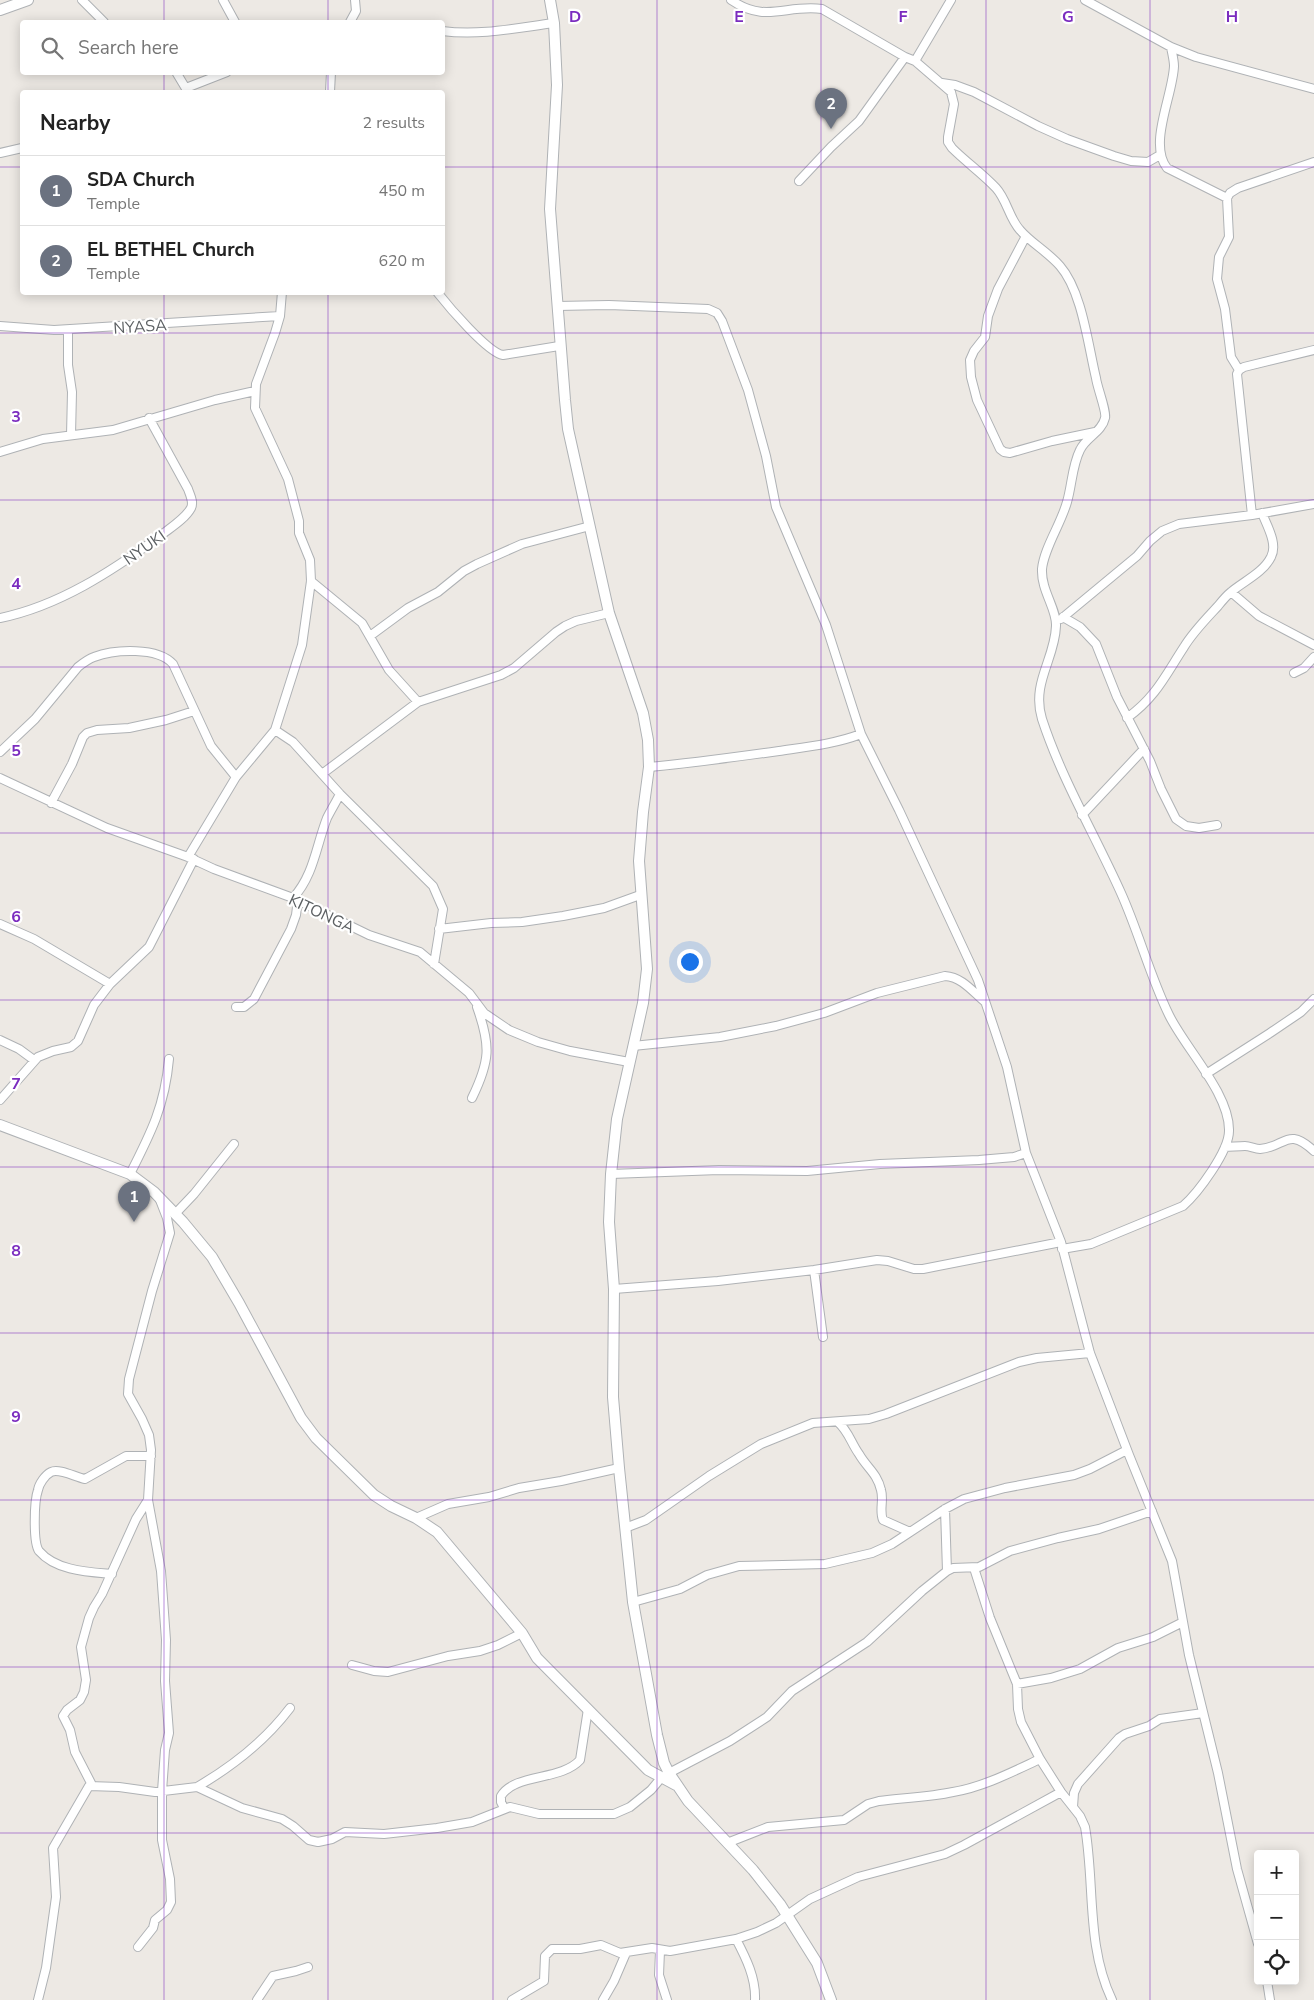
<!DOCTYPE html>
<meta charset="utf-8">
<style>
body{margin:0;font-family:"Nunito Sans",sans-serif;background:#f6f6f6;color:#222}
.controls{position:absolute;right:15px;bottom:15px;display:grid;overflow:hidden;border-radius:5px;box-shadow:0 2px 12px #0003}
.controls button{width:45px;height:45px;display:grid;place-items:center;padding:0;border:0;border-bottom:1px solid #e0e0e0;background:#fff;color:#222;font:25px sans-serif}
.you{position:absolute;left:689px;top:961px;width:18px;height:18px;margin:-12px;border:4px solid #fff;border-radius:50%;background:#1a73e8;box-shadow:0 0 0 8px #1a73e833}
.badge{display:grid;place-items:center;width:32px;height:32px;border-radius:50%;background:#d83f4f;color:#fff;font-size:16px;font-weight:700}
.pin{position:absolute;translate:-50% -41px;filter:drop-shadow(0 1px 2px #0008)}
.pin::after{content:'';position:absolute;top:26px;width:18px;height:15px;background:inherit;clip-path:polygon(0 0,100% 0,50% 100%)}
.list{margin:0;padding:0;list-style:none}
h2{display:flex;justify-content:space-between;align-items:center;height:65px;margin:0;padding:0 20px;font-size:21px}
h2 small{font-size:16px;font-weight:400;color:#767676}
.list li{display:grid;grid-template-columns:32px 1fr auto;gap:15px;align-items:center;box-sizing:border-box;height:70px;padding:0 20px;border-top:1px solid #e0e0e0}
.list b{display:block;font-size:19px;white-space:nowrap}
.list p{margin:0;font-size:16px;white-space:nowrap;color:#767676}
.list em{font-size:16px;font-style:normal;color:#767676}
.icon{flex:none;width:28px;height:28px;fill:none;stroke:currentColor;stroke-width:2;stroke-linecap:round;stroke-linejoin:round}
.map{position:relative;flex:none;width:1314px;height:2000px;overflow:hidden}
.search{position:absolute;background:#fff;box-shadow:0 2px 12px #0003;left:20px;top:20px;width:425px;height:55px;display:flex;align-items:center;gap:12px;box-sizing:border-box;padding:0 18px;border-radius:5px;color:#767676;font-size:19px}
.panel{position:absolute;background:#fff;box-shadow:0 2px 12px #0003;left:20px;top:90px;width:425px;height:205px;border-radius:5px}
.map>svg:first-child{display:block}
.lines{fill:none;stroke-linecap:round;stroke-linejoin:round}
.minor-casing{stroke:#afb2b5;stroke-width:10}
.tertiary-casing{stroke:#afb2b5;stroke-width:12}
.minor{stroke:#fff;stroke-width:8}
.tertiary{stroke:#fff;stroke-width:10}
.grid{fill:none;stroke:#7b2cbf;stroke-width:1;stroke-opacity:0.55}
.labels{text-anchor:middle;stroke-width:4.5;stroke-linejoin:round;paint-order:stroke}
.street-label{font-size:16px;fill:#5c6063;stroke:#fff}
.grid-label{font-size:16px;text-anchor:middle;font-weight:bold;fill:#7b2cbf;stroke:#fff;stroke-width:4.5;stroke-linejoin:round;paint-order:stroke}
</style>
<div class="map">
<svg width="1314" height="2000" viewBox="0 0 1314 2000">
<rect width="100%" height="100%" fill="#ede9e4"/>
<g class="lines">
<defs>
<path id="minor" d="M 82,0 L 104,22
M 223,0 L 235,22
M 731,0 C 766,24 786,4 822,9 L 905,57 L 915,61 L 951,92 L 954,104 L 948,137 L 948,142 L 952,148 C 966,162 983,174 996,188 C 1007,200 1009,218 1020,230 C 1031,243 1048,252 1060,266 C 1082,291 1088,345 1096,378 C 1097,387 1107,412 1105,418 C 1102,432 1086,437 1080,450 C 1072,466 1072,485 1067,502 C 1061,524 1044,548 1042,569 C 1041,591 1057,609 1056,626 C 1055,659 1031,683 1042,719 C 1062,780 1095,835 1121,893 C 1139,933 1150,976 1169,1015 C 1185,1048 1230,1094 1229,1131 C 1229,1151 1198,1193 1183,1206 L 1091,1244 L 1062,1249
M 1085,0 L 1171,47 L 1196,57 L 1314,89
M 350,22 L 356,11 L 355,0
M 442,31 C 480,36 516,28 554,23
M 1171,47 C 1172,53 1174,60 1174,66 C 1173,95 1148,144 1167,168 L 1227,198
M 915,61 L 951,0
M 176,72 L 188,92
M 942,83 L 955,85 L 974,92 L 1038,126 L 1067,139 L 1114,156 L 1131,161 L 1148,162 L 1160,155
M 186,88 L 227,72
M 330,92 L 331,72
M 0,153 L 22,148
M 799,181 L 831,147 L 859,121 L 905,57
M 1026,236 L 998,289 L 988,316 L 985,337 L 974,351 L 970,360 L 971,377 L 977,400 L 1000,449 L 1004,452 L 1010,453 L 1052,441 L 1095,432
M 437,292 C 448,306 488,353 503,355 L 559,346
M 557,306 L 609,305 L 708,309 L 717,313 L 722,321 L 748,390 L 766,456 L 776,507 L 826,625 L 861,734 L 899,810 L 978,980 L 1007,1067 L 1026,1153 L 1061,1242 L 1090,1353 L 1129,1455 L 1172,1561 L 1189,1655 L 1218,1773 L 1237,1869 L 1258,1944
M 0,326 L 54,330 L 280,316
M 68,330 L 68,365 L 72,392 L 71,435
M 1314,350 L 1244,367 L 1239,370 L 1237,374 L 1252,515 L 1314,504
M 1239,370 L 1231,357 L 1225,309 L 1217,279 L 1219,257 L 1229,237 L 1227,198 L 1230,193 L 1238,188 L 1314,162
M 0,452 L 43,439 L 113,430 L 215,400 L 255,391
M 311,581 L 362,623 L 389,670 L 418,702
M 1231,592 L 1259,616 L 1314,645
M 1063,617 L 1080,627 L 1096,644 L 1117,697 L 1150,761 L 1161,789 L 1176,819 L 1186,826 L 1199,828 L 1217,825
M 0,618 C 59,606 112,571 160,536 C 170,528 185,519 191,508 C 194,502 190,495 188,489 L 149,418
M 1061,619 L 1137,556 L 1150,541 L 1162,531 L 1179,524 L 1252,515
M 370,636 L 408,608 L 438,592 L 464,571 L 477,564 L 522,544 L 590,526
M 1294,673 L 1304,668 L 1314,657
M 1127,718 C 1156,697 1165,676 1184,647 C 1193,632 1206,619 1218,606 C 1222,601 1226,596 1231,592 C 1244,581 1263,573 1271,557 C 1278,544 1267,526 1262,513
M 275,730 L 293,742 L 340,794 L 433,886 L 443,909 L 434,964
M 0,752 L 35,719 L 78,667 C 83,663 88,659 94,657 C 115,649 158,647 173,664 L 211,746 L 236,777
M 649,767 C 693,763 736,757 779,751 C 806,747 835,744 861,734
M 322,774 L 418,702 L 501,675 L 514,668 L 556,632 L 565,626 L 576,621 L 609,613
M 0,778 L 107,828 L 188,857 L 214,869 L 293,898 L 369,935 L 420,952 L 469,993 L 484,1013 L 509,1030 L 538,1042 L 570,1051 L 629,1062
M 51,803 L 72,764 L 83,737 L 87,733 L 97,730 L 129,728 L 166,720 L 194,711
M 1082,815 L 1144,749
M 188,857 L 236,777 L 275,730 L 302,645 L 311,581 L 310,560 L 299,533 L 299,521 L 288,479 L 255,408 L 256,384 L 275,333 L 280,316 L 282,292
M 293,898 C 314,875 316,846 327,818 C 331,810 336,802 340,794
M 0,924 L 34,939 L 110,984
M 439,929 L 491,923 L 522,922 L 563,916 L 604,908 L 640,895
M 236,1007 L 244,1007 L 254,999 L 291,929 L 296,915 L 298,899
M 0,1040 L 19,1049 L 34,1060
M 633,1046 L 720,1037 L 776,1026 L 824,1013 L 877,993 L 945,976 C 962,977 973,992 985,1002
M 1206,1074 L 1270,1033 L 1301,1012 L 1314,999
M 472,1098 C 490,1061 491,1046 477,1007
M 0,1100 L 38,1057 L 53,1051 L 71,1047 L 78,1041 L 94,1005 L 110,984 L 149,947 L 194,859
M 1225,1147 C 1231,1147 1238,1146 1245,1146 C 1250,1146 1255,1149 1260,1149 C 1286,1147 1287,1126 1314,1151
M 130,1174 C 151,1133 165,1105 169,1059
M 611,1174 L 719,1170 L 807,1171 L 880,1164 L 979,1160 L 1014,1157 L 1026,1153
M 175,1214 L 194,1194 L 234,1144
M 814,1270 L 823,1337
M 614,1289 L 718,1281 L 814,1270 L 877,1260 L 888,1261 L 914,1269 L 923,1269 L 1061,1242
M 838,1422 C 849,1432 851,1443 859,1454 C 867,1468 877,1473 881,1490 C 884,1500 879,1511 883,1520 L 910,1532
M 945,1509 L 947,1571
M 416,1518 L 448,1504 L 489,1497 L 519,1488 L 561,1481 L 619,1468
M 625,1528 L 646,1520 L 709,1476 L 761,1444 L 813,1423 L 869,1419 L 886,1414 L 1019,1362 L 1037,1358 L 1090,1353
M 974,1568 L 990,1618 L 1017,1684 L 1018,1709 L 1021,1722 L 1040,1759 L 1061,1792 L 1080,1816 L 1085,1827 C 1095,1884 1086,1946 1112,2000
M 112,1574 C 89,1572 56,1571 39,1551 C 33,1543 34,1501 38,1490 C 39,1484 45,1475 51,1472 C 59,1468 75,1477 85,1479 L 126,1456 L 151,1456
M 633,1602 L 680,1589 L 707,1575 L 739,1566 L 825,1564 L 872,1553 L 892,1544 L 945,1509 L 964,1499 L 1005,1488 L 1074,1475 L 1090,1469 L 1127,1450
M 352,1665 L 374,1671 L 388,1672 L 448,1656 L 480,1651 L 498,1645 L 522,1633
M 1017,1684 L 1051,1678 L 1080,1669 L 1118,1648 L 1153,1637 L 1183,1622
M 669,1773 L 730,1741 L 767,1717 L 792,1691 L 867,1642 L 922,1591 L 947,1571 L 953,1568 L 979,1567 L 1010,1551 L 1058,1538 L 1099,1529 L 1152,1511
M 92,1785 L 75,1752 L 70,1730 L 63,1716 L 67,1710 L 80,1700 L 84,1692 L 86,1680 L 81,1647 L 89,1618 L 94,1607 L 102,1594 L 136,1519 L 148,1500
M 197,1787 C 233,1766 265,1741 290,1708
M 1073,1807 L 1074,1793 L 1078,1784 L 1119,1738 L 1125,1734 L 1149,1726 L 1160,1719 L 1203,1713
M 504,1808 L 501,1802 L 501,1796 C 515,1773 561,1781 580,1760 L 588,1709
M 727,1843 L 768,1827 L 844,1820 L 868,1804 L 879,1801 C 902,1798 930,1797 953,1792 C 983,1787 1012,1772 1040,1759
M 736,1939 C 746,1958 756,1978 755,2000
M 138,1947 L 153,1928 L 155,1920 L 167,1910 L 171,1902 L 170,1879 L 162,1840 L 162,1791 L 165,1750 L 169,1733 L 165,1681 L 166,1640 L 161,1571 L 148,1500 L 151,1450 L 149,1435 L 142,1419 L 128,1394 L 129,1379 L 152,1291 L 170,1233 L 167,1218 L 160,1200
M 660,1951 L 659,1975 L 667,2000
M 1267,1981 L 1270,2000
M 38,2000 L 46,1968 L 56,1897 L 53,1848 L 89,1786 L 119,1787 L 155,1792 L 197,1787 L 242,1808 L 282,1819 L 293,1826 L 309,1840 L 318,1842 L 332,1839 L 345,1832 L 384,1834 L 437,1828 L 472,1822 L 510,1807 L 539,1814 L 614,1814 L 630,1807 L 651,1790 L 661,1778
M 257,2000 L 273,1976 L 296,1971 L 308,1967
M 512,2000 L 544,1981 L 545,1956 L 552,1949 L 580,1949 L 601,1945 L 620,1953 L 652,1948 L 670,1951 L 736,1939 L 757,1932 L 776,1923 L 810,1899 L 858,1877 L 945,1854 L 964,1845 L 1061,1792
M 603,2000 L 614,1981 L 626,1953"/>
<path id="tertiary" d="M 550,0 L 554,23 L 557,85 L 550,209 L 565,400 L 568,429 L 609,613 L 643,713 L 648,740 L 649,767 L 643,812 L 639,861 L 647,969 L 643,1003 L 617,1119 L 611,1174 L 609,1222 L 614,1289 L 613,1397 L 619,1468 L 633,1602 L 657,1735 L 664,1763 L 669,1773 L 688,1801 L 753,1870 L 780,1904 L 817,1963 L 831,2000
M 0,10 L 28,0
M 0,1125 L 130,1174 L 154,1192 L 183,1222 L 212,1257 L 239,1303 L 301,1418 L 316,1438 L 374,1495 L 391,1506 L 416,1518 L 437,1532 L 522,1633 L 537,1658 L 648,1770 L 676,1785"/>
</defs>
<use href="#minor" class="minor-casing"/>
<use href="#tertiary" class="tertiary-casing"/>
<use href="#minor" class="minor"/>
<use href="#tertiary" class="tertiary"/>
</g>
<path class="grid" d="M 164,0 L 164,22M 328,0 L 328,22M 493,0 L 493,2000M 657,0 L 657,2000M 821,0 L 821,2000M 986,0 L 986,2000M 1150,0 L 1150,2000M 164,72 L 164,92M 328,72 L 328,92M 0,167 L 22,167M 442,167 L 1314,167M 164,292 L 164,2000M 328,292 L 328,2000M 0,333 L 1314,333M 0,500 L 1314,500M 0,667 L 1314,667M 0,833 L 1314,833M 0,1000 L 1314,1000M 0,1167 L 1314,1167M 0,1333 L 1314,1333M 0,1500 L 1314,1500M 0,1667 L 1314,1667M 0,1833 L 1314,1833"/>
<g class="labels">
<g class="street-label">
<text transform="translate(140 326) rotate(-4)" y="6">NYASA</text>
<text transform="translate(144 547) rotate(-35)" y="6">NYUKI</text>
<text transform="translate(322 913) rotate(25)" y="6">KITONGA</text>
</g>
</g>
<g class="grid-label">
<text x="575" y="22">D</text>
<text x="739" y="22">E</text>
<text x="903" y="22">F</text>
<text x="1068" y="22">G</text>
<text x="1232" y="22">H</text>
<text x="16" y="422">3</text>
<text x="16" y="589">4</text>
<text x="16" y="756">5</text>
<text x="16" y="922">6</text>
<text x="16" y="1089">7</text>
<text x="16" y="1256">8</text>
<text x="16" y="1422">9</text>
</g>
</svg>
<div class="controls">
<button>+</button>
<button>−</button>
<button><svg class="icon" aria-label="locate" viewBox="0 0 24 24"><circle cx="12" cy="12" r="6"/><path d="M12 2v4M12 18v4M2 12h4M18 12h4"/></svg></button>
</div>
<div class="you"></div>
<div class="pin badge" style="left:134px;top:1222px;background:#6b7280">1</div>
<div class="pin badge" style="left:831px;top:129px;background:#6b7280">2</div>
<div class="search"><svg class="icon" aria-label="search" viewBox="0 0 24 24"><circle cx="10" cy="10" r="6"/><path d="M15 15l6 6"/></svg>Search here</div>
<section class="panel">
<h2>Nearby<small>2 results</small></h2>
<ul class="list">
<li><span class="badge" style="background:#6b7280">1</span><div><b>SDA Church</b><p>Temple</p></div><em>450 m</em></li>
<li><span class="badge" style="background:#6b7280">2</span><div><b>EL BETHEL Church</b><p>Temple</p></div><em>620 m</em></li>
</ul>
</section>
</div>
